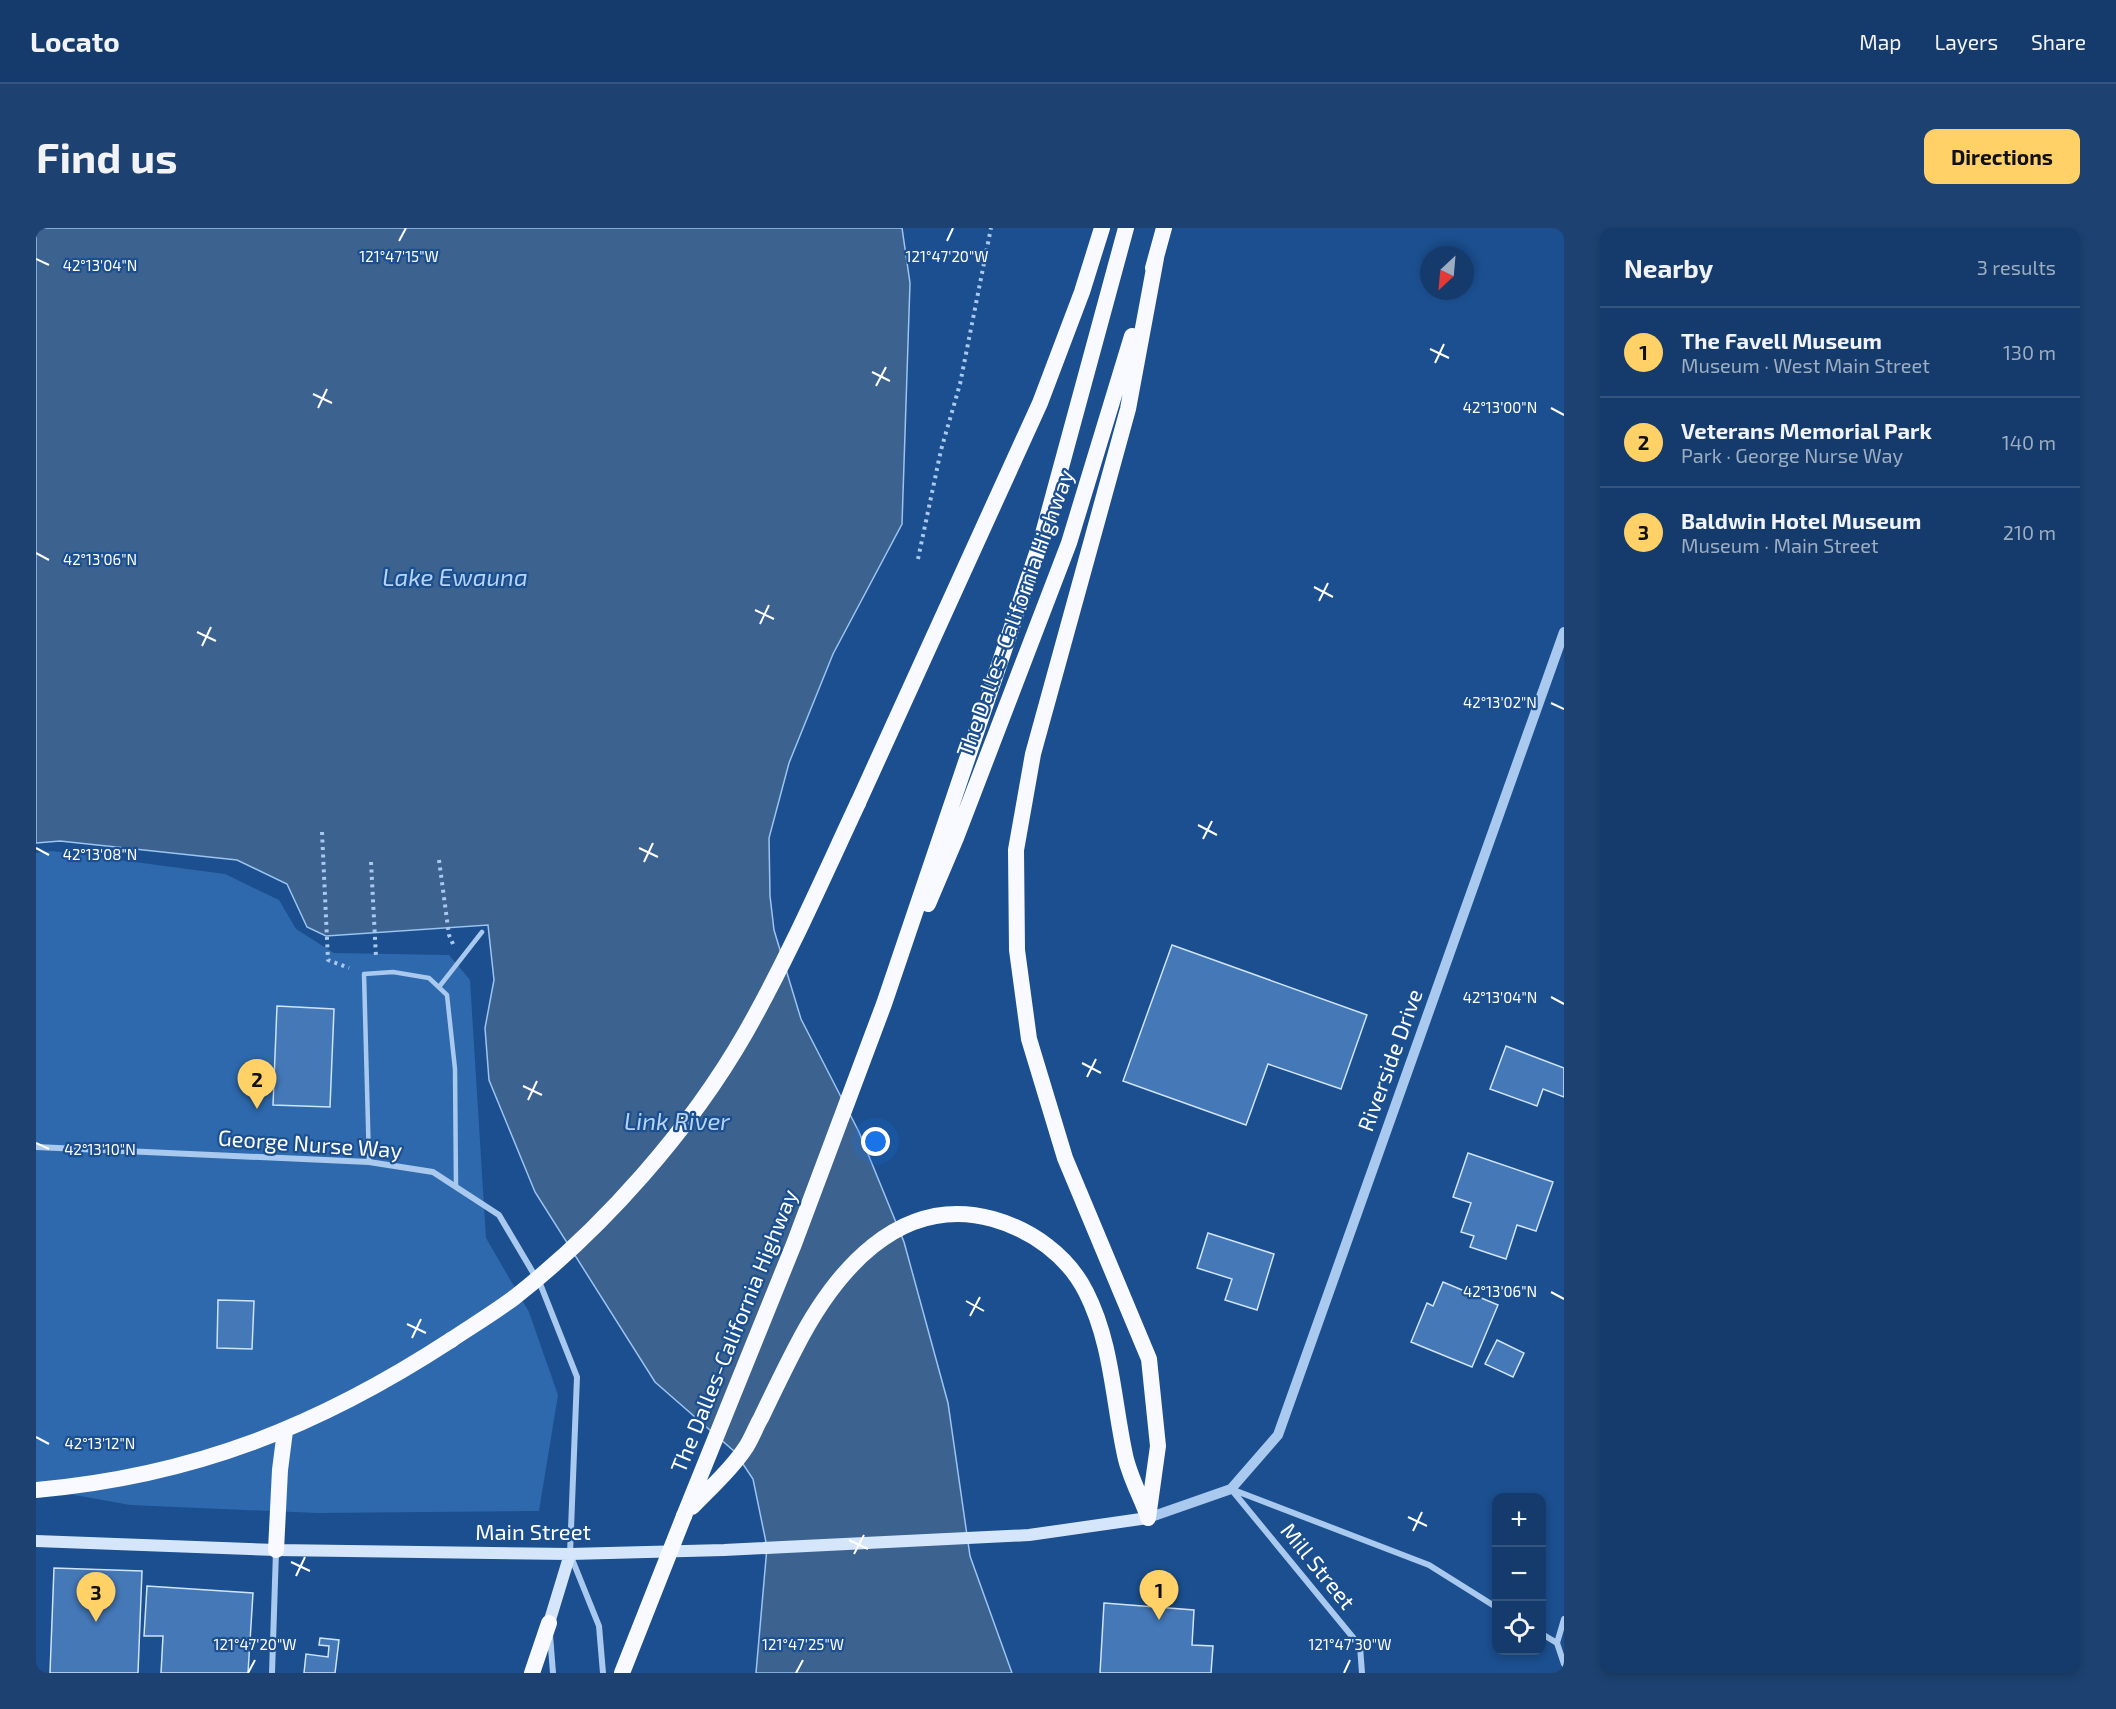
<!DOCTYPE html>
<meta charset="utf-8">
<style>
body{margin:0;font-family:"Exo 2",sans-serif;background:#1d4271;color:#f1f3f6}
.controls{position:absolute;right:18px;bottom:18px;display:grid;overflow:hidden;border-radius:12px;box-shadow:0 3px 9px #0003}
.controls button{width:54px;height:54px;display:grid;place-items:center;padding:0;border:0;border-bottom:2px solid #33557e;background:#143b6b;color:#f1f3f6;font:30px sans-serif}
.compass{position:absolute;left:1384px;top:18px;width:54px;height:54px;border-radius:50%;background:#143b6b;box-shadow:0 3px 9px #0003;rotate:206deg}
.you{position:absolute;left:840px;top:914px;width:21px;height:21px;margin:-15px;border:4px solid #fff;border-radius:50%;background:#1a73e8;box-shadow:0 0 0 9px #1a73e833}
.badge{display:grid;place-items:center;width:39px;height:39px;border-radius:50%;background:#ffd166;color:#111;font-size:20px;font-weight:700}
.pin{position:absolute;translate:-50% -50px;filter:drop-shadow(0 2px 3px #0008)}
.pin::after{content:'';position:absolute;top:32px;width:21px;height:18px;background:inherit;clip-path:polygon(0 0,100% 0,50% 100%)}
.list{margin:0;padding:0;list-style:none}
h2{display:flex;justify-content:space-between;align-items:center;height:78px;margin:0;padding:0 24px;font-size:26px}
h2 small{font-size:20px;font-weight:400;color:#9dadc1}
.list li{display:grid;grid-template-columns:39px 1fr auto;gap:18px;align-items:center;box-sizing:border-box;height:90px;padding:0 24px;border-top:2px solid #33557e}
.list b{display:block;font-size:22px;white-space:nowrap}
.list p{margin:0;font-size:20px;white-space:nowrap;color:#9dadc1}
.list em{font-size:20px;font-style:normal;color:#9dadc1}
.icon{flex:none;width:33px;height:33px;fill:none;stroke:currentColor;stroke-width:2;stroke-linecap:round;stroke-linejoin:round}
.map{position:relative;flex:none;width:1528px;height:1445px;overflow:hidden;border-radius:12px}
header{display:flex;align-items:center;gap:36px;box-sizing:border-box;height:84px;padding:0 30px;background:#143b6b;border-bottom:2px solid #33557e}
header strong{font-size:28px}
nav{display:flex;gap:33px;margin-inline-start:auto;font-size:21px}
.intro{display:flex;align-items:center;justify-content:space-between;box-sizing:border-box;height:144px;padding:0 36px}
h1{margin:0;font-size:42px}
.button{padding:15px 27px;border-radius:12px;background:#ffd166;color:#111;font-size:21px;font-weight:700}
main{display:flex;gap:36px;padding:0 36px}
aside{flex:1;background:#143b6b;border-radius:12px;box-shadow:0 3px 9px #0003}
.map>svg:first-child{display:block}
.green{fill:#2e69ad}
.water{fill:#3c6290;stroke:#9cc4f0;stroke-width:1.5}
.building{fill:#4478b7;stroke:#cfe3fa;stroke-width:1.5}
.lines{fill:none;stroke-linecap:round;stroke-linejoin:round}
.path{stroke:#a9c9ee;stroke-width:4;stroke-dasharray:3 4.5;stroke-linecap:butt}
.service{stroke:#a9c9ee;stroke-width:4.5}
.minor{stroke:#a9c9ee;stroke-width:6}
.tertiary{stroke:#a9c9ee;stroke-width:10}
.secondary{stroke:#d6e6fa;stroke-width:12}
.trunk{stroke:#f8faff;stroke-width:16}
.trunk-bridge{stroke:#f8faff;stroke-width:16}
.ticks{fill:none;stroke:#fff;stroke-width:2}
.labels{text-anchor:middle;stroke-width:4.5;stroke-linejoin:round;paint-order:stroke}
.street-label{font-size:22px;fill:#fff;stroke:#1b4f8f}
.water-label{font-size:24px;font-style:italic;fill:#b5d3f5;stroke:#1b4f8f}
.ticks-label{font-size:15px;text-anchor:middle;fill:#fff;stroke:#1b4f8f;stroke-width:4.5;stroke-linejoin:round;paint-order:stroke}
</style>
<header>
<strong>Locato</strong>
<nav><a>Map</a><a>Layers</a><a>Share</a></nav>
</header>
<div class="intro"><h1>Find us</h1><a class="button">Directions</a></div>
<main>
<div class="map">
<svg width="1528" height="1445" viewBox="0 0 1528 1445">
<rect width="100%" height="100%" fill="#1b4f8f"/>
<path class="green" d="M 16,623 L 189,646 L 243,672 L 260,701 L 298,725 L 413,727 L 434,752 L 450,1010 L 493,1084 L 522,1167 L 503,1283 L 281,1285 L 94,1277 L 0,1260 L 0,625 Z"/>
<path class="water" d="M 0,0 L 866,0 L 874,55 L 866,296 L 797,426 L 753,535 L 733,610 L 734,668 L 738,702 L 765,791 L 823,904 L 868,1014 L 912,1175 L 934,1328 L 976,1445 L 720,1445 L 731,1319 L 717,1251 L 699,1224 L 619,1154 L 499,964 L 453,852 L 449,800 L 458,752 L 452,697 L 290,708 L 271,699 L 251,656 L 201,632 L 24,613 L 0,615 Z"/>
<path class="building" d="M 1136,717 L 1331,787 L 1305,861 L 1232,836 L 1210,897 L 1087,853 Z
M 241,778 L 298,781 L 294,879 L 237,877 Z
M 1470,818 L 1528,840 L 1528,869 L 1507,861 L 1501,878 L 1454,861 Z
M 1432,925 L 1517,954 L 1500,1003 L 1481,997 L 1470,1031 L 1434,1019 L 1438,1008 L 1425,1004 L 1435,975 L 1417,969 Z
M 1172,1005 L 1238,1026 L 1221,1082 L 1189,1072 L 1196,1051 L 1161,1040 Z
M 1407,1054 L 1462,1077 L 1436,1139 L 1375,1114 L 1391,1075 L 1397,1078 Z
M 182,1072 L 218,1073 L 216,1121 L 181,1120 Z
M 1461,1112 L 1488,1125 L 1477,1149 L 1449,1136 Z
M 18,1340 L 106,1343 L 102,1445 L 14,1445 Z
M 111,1358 L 217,1365 L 212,1445 L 125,1445 L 127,1408 L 108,1408 Z
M 1068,1375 L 1158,1382 L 1156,1417 L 1177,1418 L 1175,1445 L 1064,1445 Z
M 284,1410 L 303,1412 L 299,1445 L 268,1445 L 270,1426 L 292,1429 L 293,1418 L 283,1417 Z"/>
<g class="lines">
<path class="path" d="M 882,331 L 905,222 L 924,156 L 955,0
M 286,604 L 292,732 L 313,740
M 403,632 L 413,707 L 417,716
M 335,634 L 340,729"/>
<path class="service" d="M 403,759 L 446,704
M 333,934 L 328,746 L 357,744 L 393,750 L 411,767 L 419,841 L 420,959"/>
<path class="minor" d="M 0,919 L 333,934 L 397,944 L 463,987 L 505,1058 L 541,1149 L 534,1326 L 563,1398 L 567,1445
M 1195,1261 L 1393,1337 L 1460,1379
M 1195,1261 L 1324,1418 L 1326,1445
M 1506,1406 L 1521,1415 L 1528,1436
M 514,1407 L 517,1445
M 1521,1415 L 1528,1391
M 236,1445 L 240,1323"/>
<path class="tertiary" d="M 1112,1290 L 1195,1261 L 1242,1207 L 1528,404"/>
<path class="secondary" d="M 0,1313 L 240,1322 L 534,1326 L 688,1322 L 993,1307 L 1112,1290
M 513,1395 L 534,1326"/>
<path class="trunk" d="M 1117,40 L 1128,0
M 822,575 L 1004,175 L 1046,64 L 1066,0
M 892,676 L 920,610 L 1033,315 L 1096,108
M 0,1262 C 158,1248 283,1198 415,1112
M 656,1279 C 673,1261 694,1243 708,1222 C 715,1213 719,1200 725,1190 C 736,1167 747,1144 759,1121 C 797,1046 862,965 957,991 C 996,1002 1032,1028 1050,1064 C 1076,1115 1077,1172 1089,1227 C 1093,1247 1104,1267 1111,1286
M 648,1288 L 758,1016 L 848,776 L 1005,313 L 1090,0
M 1112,1290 L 1122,1218 L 1113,1131 L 1029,930 L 993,811 L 981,722 L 980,622 L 997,526 L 1092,181 L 1120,30
M 240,1322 L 244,1242 L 249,1203
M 496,1445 L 513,1395"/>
<path class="trunk-bridge" d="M 415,1112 C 436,1098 459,1084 479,1069 C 568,999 654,902 710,804 C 752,730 786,652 822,575
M 586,1445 L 648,1288"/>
</g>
<path class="ticks" d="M 363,13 L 370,0M 911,13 L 917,0M 0,31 L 13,37M 1394,121 L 1413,130M 1399,135 L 1408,116M 836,144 L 854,153M 840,158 L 850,139M 277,166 L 296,175M 282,180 L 291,161M 1515,180 L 1528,187M 0,325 L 13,332M 1278,359 L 1297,369M 1283,373 L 1292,355M 719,382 L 738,391M 724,396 L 733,377M 161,404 L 180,413M 166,418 L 175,399M 1515,475 L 1528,481M 1162,597 L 1181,607M 1167,611 L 1176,593M 0,620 L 13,627M 603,620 L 622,629M 608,634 L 617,615M 1515,769 L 1528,776M 1046,835 L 1065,845M 1051,849 L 1060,831M 487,858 L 506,867M 492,872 L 501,853M 0,915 L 13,921M 1515,1064 L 1528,1071M 930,1073 L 948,1083M 934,1088 L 944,1069M 371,1096 L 390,1105M 376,1110 L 385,1091M 0,1209 L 13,1216M 1372,1289 L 1391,1298M 1377,1303 L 1386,1284M 813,1312 L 832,1321M 818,1326 L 828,1307M 255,1334 L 274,1343M 260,1348 L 269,1329M 212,1445 L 219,1432M 760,1445 L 767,1432M 1308,1445 L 1314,1432"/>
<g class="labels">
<g class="street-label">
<text transform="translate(979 385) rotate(-70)" y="8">The Dalles-California Highway</text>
<text transform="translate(1354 832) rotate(-70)" y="8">Riverside Drive</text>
<text transform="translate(274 916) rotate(4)" y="8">George Nurse Way</text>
<text transform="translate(698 1103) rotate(-68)" y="8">The Dalles-California Highway</text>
<text x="497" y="1312">Main Street</text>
<text transform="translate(1282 1338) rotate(51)" y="8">Mill Street</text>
</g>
<g class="water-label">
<text x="419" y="358">Lake Ewauna</text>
<text x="641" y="902">Link River</text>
</g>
</g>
<g class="ticks-label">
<text x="363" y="34">121°47'15"W</text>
<text x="911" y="34">121°47'20"W</text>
<text x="64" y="43">42°13'04"N</text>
<text x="1464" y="185">42°13'00"N</text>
<text x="64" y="337">42°13'06"N</text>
<text x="1464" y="480">42°13'02"N</text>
<text x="64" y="632">42°13'08"N</text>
<text x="1464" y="775">42°13'04"N</text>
<text x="64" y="927">42°13'10"N</text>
<text x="1464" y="1069">42°13'06"N</text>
<text x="64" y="1221">42°13'12"N</text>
<text x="219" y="1422">121°47'20"W</text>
<text x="767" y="1422">121°47'25"W</text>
<text x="1314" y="1422">121°47'30"W</text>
</g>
</svg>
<div class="controls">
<button>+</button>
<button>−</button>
<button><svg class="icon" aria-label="locate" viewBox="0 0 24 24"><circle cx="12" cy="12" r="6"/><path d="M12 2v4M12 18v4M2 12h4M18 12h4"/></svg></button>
</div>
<svg class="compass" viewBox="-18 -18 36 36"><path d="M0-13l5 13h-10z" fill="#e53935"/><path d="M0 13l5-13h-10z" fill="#9dadc1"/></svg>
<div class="you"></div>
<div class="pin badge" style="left:1123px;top:1392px">1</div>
<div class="pin badge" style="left:221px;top:881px">2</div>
<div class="pin badge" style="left:60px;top:1394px">3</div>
</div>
<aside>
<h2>Nearby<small>3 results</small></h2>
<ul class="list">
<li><span class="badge">1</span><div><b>The Favell Museum</b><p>Museum · West Main Street</p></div><em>130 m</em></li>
<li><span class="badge">2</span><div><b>Veterans Memorial Park</b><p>Park · George Nurse Way</p></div><em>140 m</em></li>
<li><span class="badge">3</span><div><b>Baldwin Hotel Museum</b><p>Museum · Main Street</p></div><em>210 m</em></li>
</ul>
</aside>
</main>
